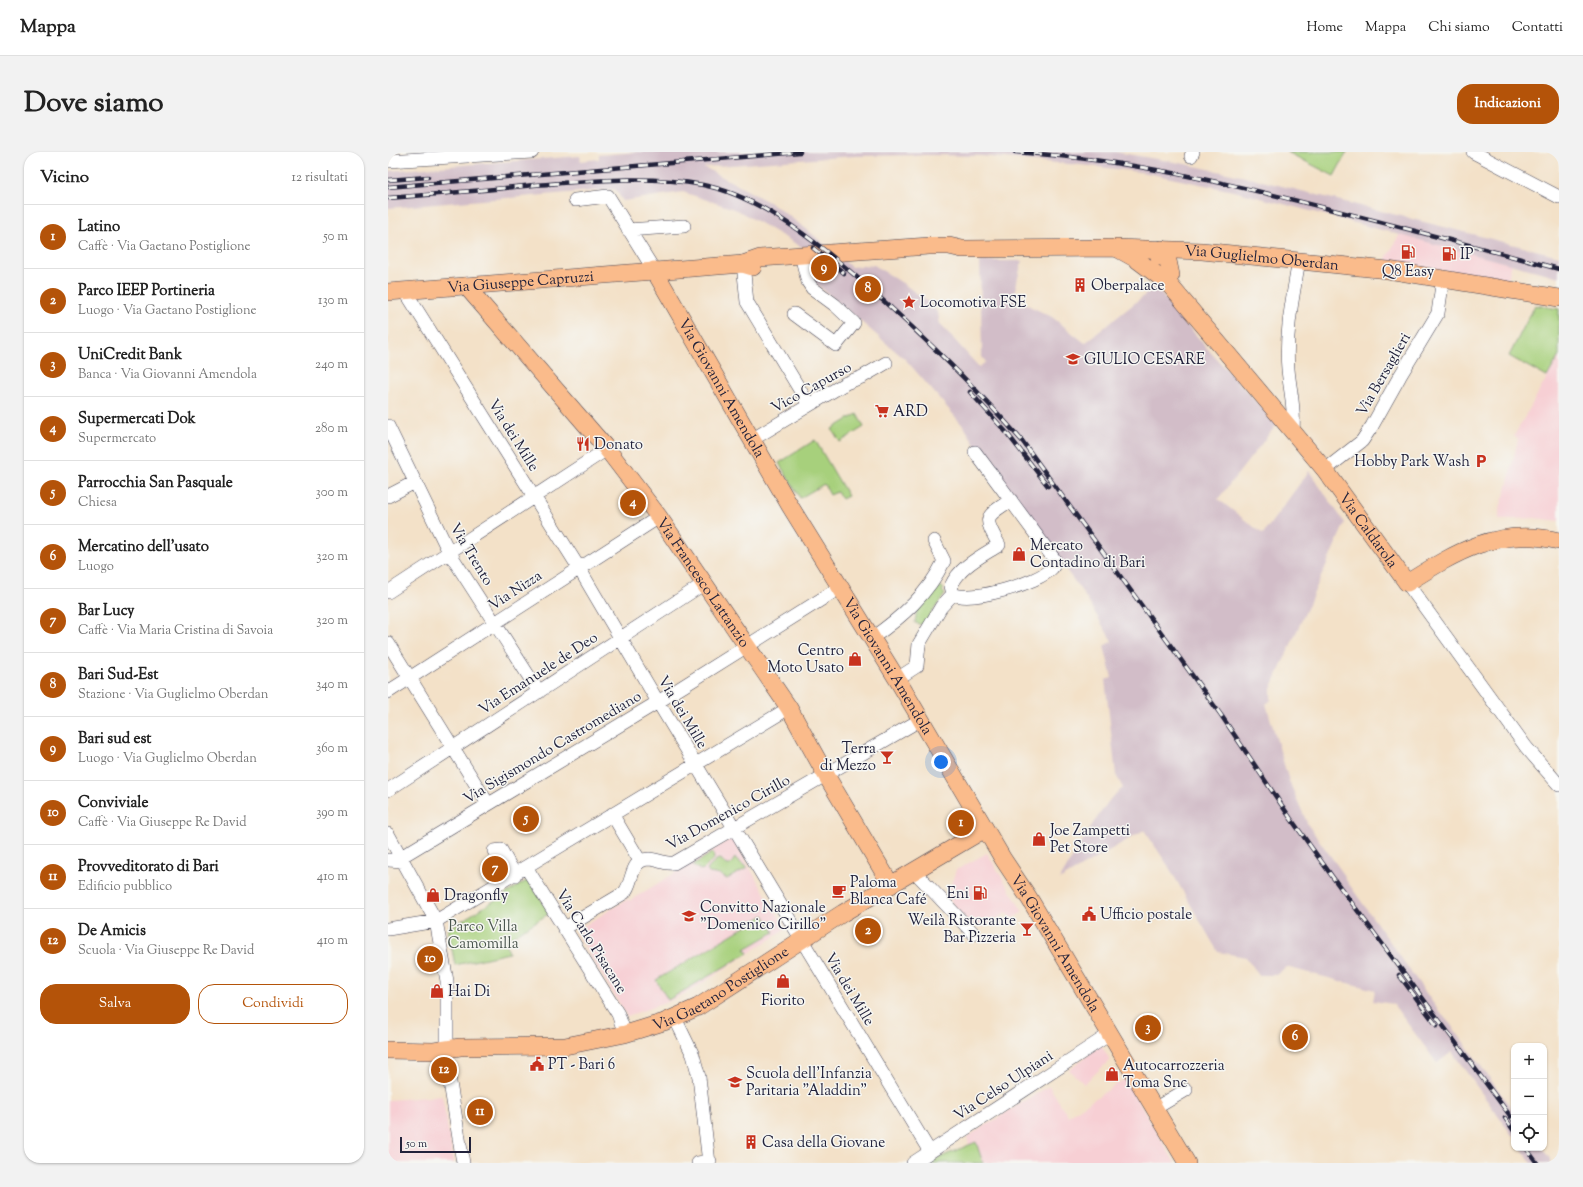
<!DOCTYPE html>
<html lang="it">
<meta charset="utf-8">
<style>
body{margin:0;font-family:"Sorts Mill Goudy",serif;background:#f2f2f2;color:#222}
.controls{position:absolute;right:12px;bottom:12px;display:grid;overflow:hidden;border-radius:8px;box-shadow:0 1px 3px #0004}
.controls button{width:36px;height:36px;display:grid;place-items:center;padding:0;border:0;border-bottom:1px solid #e0e0e0;background:#fff;color:#222;font:20px sans-serif}
.scale{position:absolute;left:12px;bottom:10px;width:71px;box-sizing:border-box;padding-left:4px;border:2px solid #22223b;border-top:0;font-size:11px;line-height:14px;white-space:nowrap;color:#22223b;-webkit-text-stroke:3px #f6f6f2;paint-order:stroke}
.you{position:absolute;left:553px;top:610px;width:14px;height:14px;margin:-10px;border:3px solid #fff;border-radius:50%;background:#1a73e8;box-shadow:0 0 0 6px #1a73e833}
.badge{display:grid;place-items:center;width:26px;height:26px;border-radius:50%;background:#b45309;color:#fff;font-size:13px;font-weight:700}
.pin{position:absolute;translate:-50% -50%;border:2px solid #fff;box-shadow:0 1px 4px #0006}
.list{margin:0;padding:0;list-style:none}
h2{display:flex;justify-content:space-between;align-items:center;height:52px;margin:0;padding:0 16px;font-size:17px}
h2 small{font-size:13px;font-weight:400;color:#767676}
.list li{display:grid;grid-template-columns:26px 1fr auto;gap:12px;align-items:center;box-sizing:border-box;height:64px;padding:0 16px;border-top:1px solid #e0e0e0}
.list b{display:block;font-size:15px;white-space:nowrap}
.list p{margin:0;font-size:13px;white-space:nowrap;color:#767676}
.list em{font-size:13px;font-style:normal;color:#767676}
.actions{display:flex;gap:8px;padding:12px 16px}
.actions a{flex:1;padding:9px 0;border:1px solid #b45309;border-radius:16px;text-align:center;font-size:14px;color:#b45309}
.actions .main{background:#b45309;color:#fff}
.icon{flex:none;width:22px;height:22px;fill:none;stroke:currentColor;stroke-width:2;stroke-linecap:round;stroke-linejoin:round}
.map{position:relative;flex:none;width:1171px;height:1011px;overflow:hidden;border-radius:16px}
header{display:flex;align-items:center;gap:24px;box-sizing:border-box;height:56px;padding:0 20px;background:#fff;border-bottom:1px solid #e0e0e0}
header strong{font-size:19px}
nav{display:flex;gap:22px;margin-inline-start:auto;font-size:14px}
.intro{display:flex;align-items:center;justify-content:space-between;box-sizing:border-box;height:96px;padding:0 24px}
h1{margin:0;font-size:28px}
.button{padding:10px 18px;border-radius:16px;background:#b45309;color:#fff;font-size:14px;font-weight:700}
main{display:flex;gap:24px;padding:0 24px}
aside{flex:1;background:#fff;border-radius:16px;box-shadow:0 1px 3px #0004}
.map>svg:first-child{display:block}
.built{fill:#f7cfd4}
.industrial{fill:#d2bdc8}
.green{fill:#a7d07b;stroke:#64795b}
.lines{fill:none;stroke-linecap:round;stroke-linejoin:round}
.minor-casing{stroke:#413f50;stroke-width:14}
.major-casing{stroke:#413f50;stroke-width:18}
.minor{stroke:#fff;stroke-width:13}
.major{stroke:#fabb8b;stroke-width:17}
.rail-casing{stroke:#22223b;stroke-width:4.5}
.rail{stroke:#f6f6f2;stroke-width:3;stroke-dasharray:9;stroke-linecap:butt}
.labels{text-anchor:middle;stroke-width:3;stroke-linejoin:round;paint-order:stroke}
.poi-label{font-size:15px;fill:#22223b;stroke:#f6f6f2;text-anchor:start}
.street-label{font-size:15px;fill:#22223b;stroke:#f6f6f2}
.park-label{font-size:15px;fill:#4a564e;stroke:#f6f6f2}
</style>
<header>
<strong>Mappa</strong>
<nav><a>Home</a><a>Mappa</a><a>Chi siamo</a><a>Contatti</a></nav>
</header>
<div class="intro"><h1>Dove siamo</h1><a class="button">Indicazioni</a></div>
<main>
<aside>
<h2>Vicino<small>12 risultati</small></h2>
<ul class="list">
<li><span class="badge">1</span><div><b>Latino</b><p>Caffè · Via Gaetano Postiglione</p></div><em>50 m</em></li>
<li><span class="badge">2</span><div><b>Parco IEEP Portineria</b><p>Luogo · Via Gaetano Postiglione</p></div><em>130 m</em></li>
<li><span class="badge">3</span><div><b>UniCredit Bank</b><p>Banca · Via Giovanni Amendola</p></div><em>240 m</em></li>
<li><span class="badge">4</span><div><b>Supermercati Dok</b><p>Supermercato</p></div><em>280 m</em></li>
<li><span class="badge">5</span><div><b>Parrocchia San Pasquale</b><p>Chiesa</p></div><em>300 m</em></li>
<li><span class="badge">6</span><div><b>Mercatino dell'usato</b><p>Luogo</p></div><em>320 m</em></li>
<li><span class="badge">7</span><div><b>Bar Lucy</b><p>Caffè · Via Maria Cristina di Savoia</p></div><em>320 m</em></li>
<li><span class="badge">8</span><div><b>Bari Sud-Est</b><p>Stazione · Via Guglielmo Oberdan</p></div><em>340 m</em></li>
<li><span class="badge">9</span><div><b>Bari sud est</b><p>Luogo · Via Guglielmo Oberdan</p></div><em>360 m</em></li>
<li><span class="badge">10</span><div><b>Conviviale</b><p>Caffè · Via Giuseppe Re David</p></div><em>390 m</em></li>
<li><span class="badge">11</span><div><b>Provveditorato di Bari</b><p>Edificio pubblico</p></div><em>410 m</em></li>
<li><span class="badge">12</span><div><b>De Amicis</b><p>Scuola · Via Giuseppe Re David</p></div><em>410 m</em></li>
</ul>
<div class="actions"><a class="main">Salva</a><a>Condividi</a></div>
</aside>
<div class="map">
<svg width="1171" height="1011" viewBox="0 0 1171 1011">
<rect width="100%" height="100%" fill="#f6f6f2"/>
<filter id="ink" filterUnits="userSpaceOnUse"><feTurbulence type="fractalNoise" baseFrequency=".025" numOctaves="2"/><feDisplacementMap in="SourceGraphic" scale="8" xChannelSelector="R" yChannelSelector="G"/><feConvolveMatrix kernelMatrix="1 2 1 2 8 2 1 2 1" color-interpolation-filters="sRGB"/></filter>
<filter id="wash" filterUnits="userSpaceOnUse"><feTurbulence type="fractalNoise" baseFrequency=".012" numOctaves="4" result="noise"/><feDisplacementMap in="SourceGraphic" scale="16" xChannelSelector="R" yChannelSelector="G"/><feGaussianBlur stdDeviation="0.9" result="paint"/><feColorMatrix in="noise" values="0 0 0 0 0 0 0 0 0 0 0 0 0 0 0 0 0 1.4 0 .05"/><feComposite in="paint" operator="in"/></filter>
<g filter="url(#wash)">
<rect width="100%" height="100%" fill="#f3e1c8"/>
<path class="built" d="M 1012,82 L 1123,112 L 1120,129 L 996,110 Z
M 1171,204 L 1171,369 L 1146,366 L 1111,368 L 1111,359 L 1120,331 L 1130,287 L 1126,284 Z
M 344,686 L 398,777 L 304,838 L 280,850 L 239,864 L 187,779 L 240,747 L 241,749 Z
M 599,701 L 635,760 L 624,767 L 618,761 L 594,776 L 590,771 L 585,775 L 563,750 L 561,738 L 568,718 Z
M 713,893 L 722,908 L 696,932 L 681,918 Z
M 737,927 L 787,1011 L 539,1011 L 581,993 L 579,985 L 661,934 L 680,964 Z
M 54,944 L 66,1011 L 0,1011 L 0,948 Z"/>
<path class="industrial" d="M 250,0 L 727,0 L 792,11 L 862,26 L 1171,104 L 1171,125 L 850,40 L 759,21 L 703,14 L 593,4 L 539,3 L 467,4 L 316,15 L 386,53 L 417,76 L 463,115 L 486,113 L 516,132 L 540,150 L 550,161 L 552,172 L 591,215 L 598,210 L 594,205 L 592,109 L 634,109 L 625,146 L 664,165 L 697,191 L 767,135 L 824,202 L 889,272 L 830,347 L 875,382 L 921,319 L 957,371 L 883,537 L 883,548 L 878,552 L 901,629 L 920,673 L 957,724 L 956,725 L 1050,858 L 1064,874 L 1126,960 L 1126,986 L 1064,900 L 1049,911 L 1005,852 L 985,849 L 987,838 L 898,815 L 888,823 L 871,823 L 858,805 L 830,800 L 779,712 L 756,678 L 671,728 L 706,670 L 723,646 L 735,636 L 728,623 L 717,528 L 724,526 L 716,494 L 724,489 L 695,441 L 588,295 L 577,276 L 518,208 L 425,129 L 419,114 L 441,111 L 422,97 L 417,97 L 349,58 L 295,40 L 235,49 L 227,37 L 0,56 L 0,19 L 192,4 L 193,9 L 211,7 L 211,3 Z
M 1133,996 L 1154,996 L 1162,1007 L 1162,1011 L 1144,1011 Z"/>
<path class="green" d="M 899,0 L 959,0 L 946,24 Z
M 1147,153 L 1171,157 L 1171,204 L 1159,225 L 1121,204 Z
M 469,262 L 476,275 L 452,290 L 444,277 Z
M 427,288 L 460,344 L 454,347 L 449,340 L 442,343 L 436,332 L 412,346 L 391,311 Z
M 553,434 L 556,437 L 554,439 L 557,442 L 535,473 L 527,471 L 529,456 Z
M 325,700 L 326,707 L 316,717 L 312,718 L 305,713 Z
M 347,706 L 359,716 L 339,727 L 332,723 L 321,721 L 319,718 L 328,708 L 333,707 L 338,713 L 342,713 Z
M 140,728 L 162,761 L 118,788 L 121,801 L 67,813 L 60,777 Z
M 376,763 L 386,780 L 357,797 L 360,801 L 280,848 L 268,828 Z
M 588,990 L 595,1011 L 539,1011 Z"/>
</g>
<g filter="url(#ink)">
<g class="lines">
<defs>
<path id="minor" d="M 1085,0 L 1171,45
M 803,4 L 805,0
M 0,9 L 144,0
M 187,48 L 220,44 L 266,118
M 240,78 L 296,74
M 355,112 L 359,150 L 421,253
M 17,139 L 191,416 L 270,550 L 542,1000
M 406,162 L 448,193 L 466,171 L 447,153 L 424,136 L 420,130 L 415,111
M 0,274 L 61,400 L 151,540
M 905,278 C 907,254 902,240 900,217 C 897,181 905,144 911,108
M 365,287 L 458,231 L 474,225 L 498,211
M 937,318 L 974,289 L 984,274 L 1012,224 L 1050,161 L 1055,126
M 0,344 L 27,330
M 1019,431 L 1138,595 L 1171,633
M 0,440 L 219,297
M 565,442 C 583,451 651,431 664,416 C 667,413 666,410 666,407 L 587,300
M 565,442 L 563,434 C 572,414 594,404 611,393 C 595,364 596,366 623,348
M 484,486 C 514,465 540,442 556,409 L 546,389
M 0,491 L 100,652
M 509,527 L 529,514 L 531,492 L 553,455 L 565,442
M 0,540 L 271,365
M 0,638 L 317,431
M 224,662 L 252,709
M 0,682 L 48,769 L 59,829 L 59,912 L 75,1011
M 106,699 L 113,698 L 127,723
M 13,705 L 270,550 L 453,435
M 0,708 L 15,709
M 138,715 L 230,862 L 237,882
M 526,719 L 586,782
M 177,776 L 236,741 C 246,730 241,708 261,707 C 270,707 277,713 286,711 L 532,568
M 0,777 L 48,769 L 401,556
M 287,866 L 305,903 L 311,925 L 321,1011
M 766,957 L 798,938
M 310,1011 L 322,1009
M 525,1011 L 722,882"/>
<g id="major">
<path id="s1" d="M 730,97 L 748,107 L 780,131 L 937,318 L 1019,431 C 1068,400 1110,374 1171,389"/>
<path d="M 771,105 L 774,97 L 779,104 L 783,123"/>
<path id="s2" d="M 355,112 L 372,106 L 541,94 L 561,94 L 574,97 L 728,96 L 814,99 L 1000,118 L 1171,146"/>
<path id="s3" d="M 266,118 L 402,354 L 509,527 L 615,707 L 641,746 L 799,1011"/>
<path id="s4" d="M 78,134 L 219,297 L 271,365 L 401,556 L 438,623 L 503,733"/>
<path id="s5" d="M 0,140 L 355,112 L 365,115"/>
<path id="s6" d="M 0,898 L 46,899 L 72,895 L 177,894 L 237,882 L 276,870 L 310,855 L 455,761 L 597,677"/>
</g>
</defs>
<use href="#minor" class="minor-casing"/>
<use href="#major" class="major-casing"/>
<use href="#minor" class="minor"/>
<use href="#major" class="major"/>
<defs>
<path id="rail" d="M 627,0 C 735,7 841,31 945,58 C 1021,77 1096,97 1171,117
M 0,28 L 40,25
M 0,35 L 412,0
M 0,46 C 49,42 98,38 146,33 C 202,29 260,23 315,33 C 374,44 436,96 479,134 C 534,183 587,234 635,290 L 833,563 L 903,667 L 946,727 L 1126,969
M 425,96 L 456,121
M 582,240 L 618,280 L 660,334
M 1011,823 L 1049,874
M 1117,966 L 1126,979
M 1138,996 L 1149,1011"/>
</defs>
<use href="#rail" class="rail-casing"/>
<use href="#rail" class="rail"/>
</g>
</g>
<defs>
<symbol id="fuel-bare" viewBox="-9 -9 18 18"><path d="M-5.5-6h7V0h2V4h1.3V-2.5L3-4.5l.8-.8L6-3V5H2.5V1h-1V6h-7ZM-4.2-4.7v3.2H.2V-4.7Z" fill="#c8321e" stroke="#f6f6f2" stroke-width="2.5" paint-order="stroke"/></symbol>
<symbol id="building-bare" viewBox="-9 -9 18 18"><path d="M-4-6H4V6H1V3H-1V6H-4ZM-2.5-4.3h1.7v1.8h-1.7ZM.8-4.3h1.7v1.8H.8ZM-2.5-1h1.7V.8h-1.7ZM.8-1h1.7V.8H.8Z" fill="#c8321e" stroke="#f6f6f2" stroke-width="2.5" paint-order="stroke"/></symbol>
<symbol id="sight-bare" viewBox="-9 -9 18 18"><path d="M0-6L1.8-2.2L6-1.7L2.9 1.2L3.7 5.4L0 3.3L-3.7 5.4L-2.9 1.2L-6-1.7L-1.8-2.2Z" fill="#c8321e" stroke="#f6f6f2" stroke-width="2.5" paint-order="stroke"/></symbol>
<symbol id="school-bare" viewBox="-9 -9 18 18"><path d="M0-5L7-2L0 1L-7-2ZM-4 1L0 2.5L4 1V4Q0 6-4 4Z" fill="#c8321e" stroke="#f6f6f2" stroke-width="2.5" paint-order="stroke"/></symbol>
<symbol id="supermarket-bare" viewBox="-9 -9 18 18"><path d="M-6-5.5h2.5l.6 2H6L4.5 2H-2.5L-4.4-4H-6ZM-1.5 3.2a1.3 1.3 0 1 0 .1 0ZM3 3.2a1.3 1.3 0 1 0 .1 0Z" fill="#c8321e" stroke="#f6f6f2" stroke-width="2.5" paint-order="stroke"/></symbol>
<symbol id="restaurant-bare" viewBox="-9 -9 18 18"><path d="M-5-6h1v4h1v-4h1v4h1v-4h1v5L-1.5 .5V6h-2V.5L-5-1ZM5-6V6H3V1.5H1.5Q1.5-4 5-6Z" fill="#c8321e" stroke="#f6f6f2" stroke-width="2.5" paint-order="stroke"/></symbol>
<symbol id="parking-bare" viewBox="-9 -9 18 18"><path d="M-3.5-5.5H1a3.5 3.5 0 0 1 0 7H-1V5.5H-3.5ZM-1-3.4V-.6H.8a1.4 1.4 0 0 0 0-2.8Z" fill="#c8321e" stroke="#f6f6f2" stroke-width="2.5" paint-order="stroke"/></symbol>
<symbol id="shop-bare" viewBox="-9 -9 18 18"><path d="M-5-2.5h2.3a2.7 3.5 0 0 1 5.4 0H5L5.5 6h-11ZM-1.5-2.5h3a1.5 2.3 0 0 0-3 0Z" fill="#c8321e" stroke="#f6f6f2" stroke-width="2.5" paint-order="stroke"/></symbol>
<symbol id="bar-bare" viewBox="-9 -9 18 18"><path d="M-6-5H6L.8 .8V4.5H3.5V6h-7V4.5H-.8V.8Z" fill="#c8321e" stroke="#f6f6f2" stroke-width="2.5" paint-order="stroke"/></symbol>
<symbol id="cafe-bare" viewBox="-9 -9 18 18"><path d="M-5.5-4.5H6V0H3Q3 3.5 0 3.5H-2.5Q-5.5 3.5-5.5 0ZM3-3.2v2h1.7v-2ZM-6 4.5H4V6H-6Z" fill="#c8321e" stroke="#f6f6f2" stroke-width="2.5" paint-order="stroke"/></symbol>
<symbol id="civic-bare" viewBox="-9 -9 18 18"><path d="M-.6-6.5H3V-4.5H.6V-3L4-1V1h2V6H-6V1h2V-1L-.6-3ZM-1.2 2.5V6h2.4V2.5Z" fill="#c8321e" stroke="#f6f6f2" stroke-width="2.5" paint-order="stroke"/></symbol>
</defs>
<g fill-rule="evenodd">
<use href="#fuel-bare" x="1010" y="90" width="20" height="20"/>
<use href="#fuel-bare" x="1051" y="92" width="20" height="20"/>
<use href="#building-bare" x="682" y="123" width="20" height="20"/>
<use href="#sight-bare" x="511" y="140" width="20" height="20"/>
<use href="#school-bare" x="675" y="197" width="20" height="20"/>
<use href="#supermarket-bare" x="484" y="249" width="20" height="20"/>
<use href="#restaurant-bare" x="185" y="282" width="20" height="20"/>
<use href="#parking-bare" x="1083" y="299" width="20" height="20"/>
<use href="#shop-bare" x="621" y="392" width="20" height="20"/>
<use href="#shop-bare" x="457" y="497" width="20" height="20"/>
<use href="#bar-bare" x="489" y="595" width="20" height="20"/>
<use href="#shop-bare" x="641" y="677" width="20" height="20"/>
<use href="#cafe-bare" x="441" y="729" width="20" height="20"/>
<use href="#fuel-bare" x="582" y="731" width="20" height="20"/>
<use href="#shop-bare" x="35" y="733" width="20" height="20"/>
<use href="#civic-bare" x="691" y="752" width="20" height="20"/>
<use href="#school-bare" x="291" y="754" width="20" height="20"/>
<use href="#bar-bare" x="629" y="767" width="20" height="20"/>
<use href="#shop-bare" x="385" y="819" width="20" height="20"/>
<use href="#shop-bare" x="39" y="829" width="20" height="20"/>
<use href="#civic-bare" x="139" y="902" width="20" height="20"/>
<use href="#shop-bare" x="714" y="912" width="20" height="20"/>
<use href="#school-bare" x="337" y="920" width="20" height="20"/>
<use href="#building-bare" x="353" y="980" width="20" height="20"/>
</g>
<g class="labels">
<g class="poi-label">
<text x="1072" y="107">IP</text>
<text x="1020" y="124" text-anchor="middle">Q8 Easy</text>
<text x="703" y="138">Oberpalace</text>
<text x="532" y="155">Locomotiva FSE</text>
<text x="696" y="212">GIULIO CESARE</text>
<text x="505" y="264">ARD</text>
<text x="206" y="297">Donato</text>
<text x="1082" y="314" text-anchor="end">Hobby Park Wash</text>
<text x="642" y="398">Mercato<tspan x="642" dy="17">Contadino di Bari</tspan></text>
<text x="456" y="503" text-anchor="end">Centro<tspan x="456" dy="17">Moto Usato</tspan></text>
<text x="488" y="601" text-anchor="end">Terra<tspan x="488" dy="17">di Mezzo</tspan></text>
<text x="662" y="683">Joe Zampetti<tspan x="662" dy="17">Pet Store</tspan></text>
<text x="462" y="735">Paloma<tspan x="462" dy="17">Blanca Café</tspan></text>
<text x="581" y="746" text-anchor="end">Eni</text>
<text x="56" y="748">Dragonfly</text>
<text x="312" y="760">Convitto Nazionale<tspan x="312" dy="17">"Domenico Cirillo"</tspan></text>
<text x="712" y="767">Ufficio postale</text>
<text x="628" y="773" text-anchor="end">Weilà Ristorante<tspan x="628" dy="17">Bar Pizzeria</tspan></text>
<text x="60" y="844">Hai Di</text>
<text x="395" y="853" text-anchor="middle">Fiorito</text>
<text x="160" y="917">PT - Bari 6</text>
<text x="735" y="918">Autocarrozzeria<tspan x="735" dy="17">Toma Snc</tspan></text>
<text x="358" y="926">Scuola dell'Infanzia<tspan x="358" dy="17">Paritaria "Aladdin"</tspan></text>
<text x="374" y="995">Casa della Giovane</text>
</g>
<g class="street-label">
<text dy="5" stroke="none"><textPath href="#s2" startOffset="521">Via Guglielmo Oberdan</textPath></text>
<text dy="5" stroke="none"><textPath href="#s5" startOffset="133">Via Giuseppe Capruzzi</textPath></text>
<text transform="translate(995 222) rotate(-60)" y="5">Via Bersaglieri</text>
<text transform="translate(423 235) rotate(-29)" y="5">Vico Capurso</text>
<text dy="5" stroke="none"><textPath href="#s3" startOffset="136">Via Giovanni Amendola</textPath></text>
<text transform="translate(126 283) rotate(58)" y="5">Via dei Mille</text>
<text dy="5" stroke="none"><textPath href="#s1" startOffset="379">Via Caldarola</textPath></text>
<text transform="translate(84 402) rotate(59)" y="5">Via Trento</text>
<text dy="5" stroke="none"><textPath href="#s4" startOffset="380">Via Francesco Lattanzio</textPath></text>
<text transform="translate(127 438) rotate(-33)" y="5">Via Nizza</text>
<text dy="5" stroke="none"><textPath href="#s3" startOffset="460">Via Giovanni Amendola</textPath></text>
<text transform="translate(150 521) rotate(-33)" y="5">Via Emanuele de Deo</text>
<text transform="translate(295 560) rotate(59)" y="5">Via dei Mille</text>
<text transform="translate(164 595) rotate(-31)" y="5">Via Sigismondo Castromediano</text>
<text transform="translate(340 660) rotate(-29)" y="5">Via Domenico Cirillo</text>
<text transform="translate(204 789) rotate(58)" y="5">Via Carlo Pisacane</text>
<text dy="5" stroke="none"><textPath href="#s3" startOffset="784">Via Giovanni Amendola</textPath></text>
<text dy="5" stroke="none"><textPath href="#s6" startOffset="345">Via Gaetano Postiglione</textPath></text>
<text transform="translate(462 837) rotate(59)" y="5">Via dei Mille</text>
<text transform="translate(615 933) rotate(-33)" y="5">Via Celso Ulpiani</text>
</g>
<g class="park-label">
<text x="95" y="779">Parco Villa<tspan x="95" dy="17">Camomilla</tspan></text>
</g>
</g>
</svg>
<div class="controls">
<button>+</button>
<button>−</button>
<button><svg class="icon" aria-label="locate" viewBox="0 0 24 24"><circle cx="12" cy="12" r="6"/><path d="M12 2v4M12 18v4M2 12h4M18 12h4"/></svg></button>
</div>
<div class="scale">50 m</div>
<div class="you"></div>
<div class="pin badge" style="left:573px;top:671px">1</div>
<div class="pin badge" style="left:480px;top:779px">2</div>
<div class="pin badge" style="left:760px;top:876px">3</div>
<div class="pin badge" style="left:245px;top:351px">4</div>
<div class="pin badge" style="left:138px;top:667px">5</div>
<div class="pin badge" style="left:907px;top:885px">6</div>
<div class="pin badge" style="left:107px;top:717px">7</div>
<div class="pin badge" style="left:480px;top:137px">8</div>
<div class="pin badge" style="left:436px;top:116px">9</div>
<div class="pin badge" style="left:42px;top:807px">10</div>
<div class="pin badge" style="left:92px;top:960px">11</div>
<div class="pin badge" style="left:56px;top:918px">12</div>
</div>
</main>
